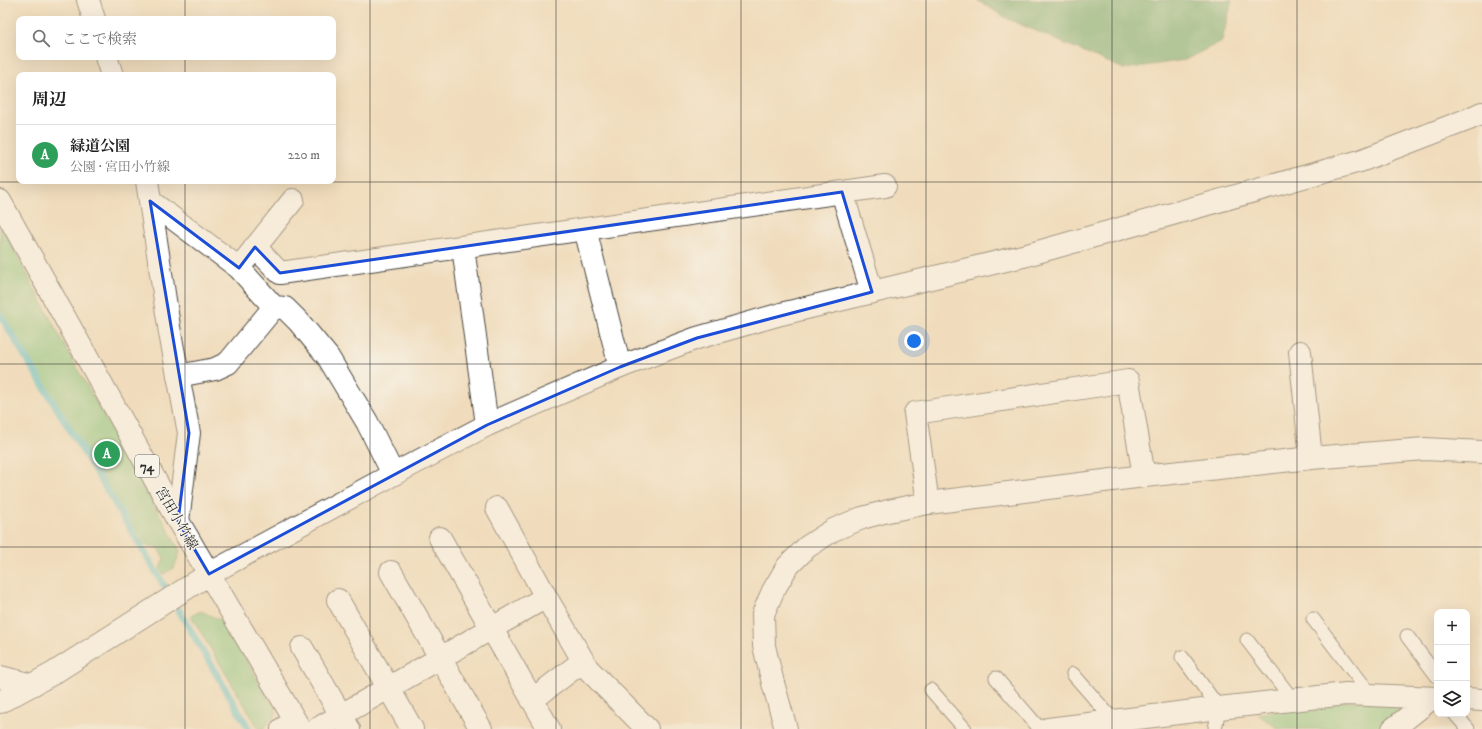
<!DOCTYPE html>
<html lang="ja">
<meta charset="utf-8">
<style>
body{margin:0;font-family:"IM FELL DW Pica","Noto Serif JP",serif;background:#f2f2f2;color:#222}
.controls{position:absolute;right:12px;bottom:12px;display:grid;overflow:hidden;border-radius:8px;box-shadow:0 4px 16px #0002}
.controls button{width:36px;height:36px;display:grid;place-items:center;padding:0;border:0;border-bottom:1px solid #e0e0e0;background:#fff;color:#222;font:20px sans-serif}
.you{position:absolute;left:914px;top:341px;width:14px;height:14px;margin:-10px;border:3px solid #fff;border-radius:50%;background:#1a73e8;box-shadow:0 0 0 6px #1a73e833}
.badge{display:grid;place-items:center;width:26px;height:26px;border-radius:50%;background:#2563eb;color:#fff;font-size:13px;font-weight:700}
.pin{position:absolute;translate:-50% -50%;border:2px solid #fff;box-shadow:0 1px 4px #0006}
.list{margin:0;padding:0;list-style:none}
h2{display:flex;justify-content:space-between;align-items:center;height:52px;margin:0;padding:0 16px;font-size:17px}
h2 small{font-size:13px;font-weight:400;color:#767676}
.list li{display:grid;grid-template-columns:26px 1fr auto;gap:12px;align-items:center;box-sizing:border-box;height:60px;padding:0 16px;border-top:1px solid #e0e0e0}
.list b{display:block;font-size:15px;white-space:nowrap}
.list p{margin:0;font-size:13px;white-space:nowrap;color:#767676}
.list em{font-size:13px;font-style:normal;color:#767676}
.icon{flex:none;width:22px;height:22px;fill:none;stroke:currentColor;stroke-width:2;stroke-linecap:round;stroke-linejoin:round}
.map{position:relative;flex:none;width:1482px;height:729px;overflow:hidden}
.search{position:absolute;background:#fff;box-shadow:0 4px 16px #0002;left:16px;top:16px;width:320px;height:44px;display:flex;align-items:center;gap:10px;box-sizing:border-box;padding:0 14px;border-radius:8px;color:#767676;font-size:15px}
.panel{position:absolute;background:#fff;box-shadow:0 4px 16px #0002;left:16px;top:72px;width:320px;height:112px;border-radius:8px}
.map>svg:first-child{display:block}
.green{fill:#82c680;stroke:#567856}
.forest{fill:#69ab6e;stroke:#4a6b4c}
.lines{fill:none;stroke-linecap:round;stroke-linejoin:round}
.stream{stroke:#56c2d0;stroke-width:7}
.service-casing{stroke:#494641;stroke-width:15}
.minor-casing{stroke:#494641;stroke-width:24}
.tertiary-casing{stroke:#494641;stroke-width:24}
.primary-casing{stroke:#494641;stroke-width:24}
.service{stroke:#fff;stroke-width:13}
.minor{stroke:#fff;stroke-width:22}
.tertiary{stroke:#fff;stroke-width:22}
.primary{stroke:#fff;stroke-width:22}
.marked{fill:none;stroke:#1d4ed8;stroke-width:3;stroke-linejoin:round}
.grid{fill:none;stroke:#2b2b2b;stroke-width:1;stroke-opacity:0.55}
.labels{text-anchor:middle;stroke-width:3;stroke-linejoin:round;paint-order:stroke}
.shield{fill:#f7f3e8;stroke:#686764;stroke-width:1}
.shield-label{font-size:13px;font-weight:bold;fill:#2b2b2b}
.street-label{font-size:14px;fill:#2b2b2b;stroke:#f7f3e8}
</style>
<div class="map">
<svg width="1482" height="729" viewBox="0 0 1482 729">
<rect width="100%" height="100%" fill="#f7f3e8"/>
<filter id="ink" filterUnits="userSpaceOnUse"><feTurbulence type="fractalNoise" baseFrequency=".025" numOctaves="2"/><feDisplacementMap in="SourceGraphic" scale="8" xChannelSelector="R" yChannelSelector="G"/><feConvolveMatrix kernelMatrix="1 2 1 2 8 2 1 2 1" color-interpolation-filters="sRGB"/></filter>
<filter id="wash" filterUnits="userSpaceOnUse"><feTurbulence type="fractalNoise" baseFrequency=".012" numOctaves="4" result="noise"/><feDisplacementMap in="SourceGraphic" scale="16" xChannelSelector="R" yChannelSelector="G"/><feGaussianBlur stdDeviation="0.9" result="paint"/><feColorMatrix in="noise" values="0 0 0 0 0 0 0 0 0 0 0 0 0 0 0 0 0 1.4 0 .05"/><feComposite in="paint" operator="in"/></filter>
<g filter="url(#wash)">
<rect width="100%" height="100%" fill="#f0dcbc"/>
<path class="green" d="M 0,223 L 69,354 L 180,551 L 174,568 L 163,574 L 160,569 L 164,558 L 157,547 L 143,545 L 0,310 Z
M 201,611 L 224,622 L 277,713 L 263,729 L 259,729 L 191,616 Z
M 1347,701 L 1396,702 L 1403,713 L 1383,729 L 1279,729 L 1257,714 Z"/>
<path class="forest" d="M 977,0 L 1232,0 L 1222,41 L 1185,60 L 1124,69 L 1008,19 Z"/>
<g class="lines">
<path class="stream" d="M 0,315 L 130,528 L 249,729"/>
</g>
</g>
<g filter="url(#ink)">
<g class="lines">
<defs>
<path id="service" d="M 1313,619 L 1371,695
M 1407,636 L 1437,676
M 1247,640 L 1293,700
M 1182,657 L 1219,708 L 1215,729
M 1073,674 L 1114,721
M 996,678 L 1040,729
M 931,690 L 965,729
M 1455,714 L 1468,729"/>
<path id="minor" d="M 88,0 L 94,19
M 106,57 L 112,75
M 147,181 L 170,333 L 189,433 L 178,521
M 842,192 L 872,292
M 150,201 L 239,268 L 274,307 L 228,363 L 215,369 L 178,376
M 585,229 L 620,367
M 255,247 L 280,273 L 885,186
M 463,247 L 487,425
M 246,259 L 293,200
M 274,307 L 285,308 L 299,322 L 328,357 L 367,422 L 393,474
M 1300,352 L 1311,458
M 928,503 L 915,413 L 1128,381 L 1144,476
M 497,508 L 546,597
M 440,538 L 549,729
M 391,572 L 481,729
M 338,600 L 412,729
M 302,648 L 349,729
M 0,677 L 32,685
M 1467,699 L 1482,700
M 532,700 L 583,661
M 282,729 L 295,721
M 317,729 L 546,597 L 588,669 L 647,729
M 1048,729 L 1219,708 L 1346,694 L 1437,698
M 1393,729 L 1432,698"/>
<path id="tertiary" d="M 0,702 L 52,674 L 209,574 L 377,483 L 487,425 L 620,367 L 697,338 L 781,314 L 1027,255 L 1360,161 L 1469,119 L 1482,113
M 786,729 L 773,683 L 764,646 L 763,614 L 773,591 L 787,567 L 807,547 L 833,530 L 862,518 L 888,511 L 928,503 L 1144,476 L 1311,458 L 1425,449 L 1482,452"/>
<path id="primary" d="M 0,201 L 178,521 L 300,729"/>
</defs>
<use href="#service" class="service-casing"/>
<use href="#minor" class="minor-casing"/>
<use href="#tertiary" class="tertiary-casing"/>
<use href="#primary" class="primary-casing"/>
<use href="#service" class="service"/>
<use href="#minor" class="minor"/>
<use href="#tertiary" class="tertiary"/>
<use href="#primary" class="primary"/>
</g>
</g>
<path d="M0 0H1482V729H0ZM 842,192 L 872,292 L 697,338 L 620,367 L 487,425 L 209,574 L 178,521 L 189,433 L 150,201 L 239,268 L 255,247 L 280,273 Z" fill="#f0dcbc" fill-opacity=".55" fill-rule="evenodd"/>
<path class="marked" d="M 842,192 L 872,292 L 697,338 L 620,367 L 487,425 L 209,574 L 178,521 L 189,433 L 150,201 L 239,268 L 255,247 L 280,273 Z"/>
<path class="grid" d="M 185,0 L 185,19M 370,0 L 370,729M 556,0 L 556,729M 741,0 L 741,729M 926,0 L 926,729M 1112,0 L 1112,729M 1297,0 L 1297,729M 185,57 L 185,75M 185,181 L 185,729M 0,182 L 1482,182M 0,364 L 1482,364M 0,547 L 1482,547"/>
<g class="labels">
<rect class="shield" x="135" y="455" width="24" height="22" rx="3"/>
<g class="shield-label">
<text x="147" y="471">74</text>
</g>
<g class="street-label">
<text transform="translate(177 518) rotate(60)" y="5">宮田小竹線</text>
</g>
</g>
</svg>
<div class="controls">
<button>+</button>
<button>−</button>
<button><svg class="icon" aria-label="layers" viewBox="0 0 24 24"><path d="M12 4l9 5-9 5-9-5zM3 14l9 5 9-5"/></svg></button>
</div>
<div class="you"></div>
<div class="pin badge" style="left:107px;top:454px;background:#2e9e5b">A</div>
<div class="search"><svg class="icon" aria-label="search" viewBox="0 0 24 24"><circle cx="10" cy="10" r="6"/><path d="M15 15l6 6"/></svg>ここで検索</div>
<section class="panel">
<h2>周辺<small></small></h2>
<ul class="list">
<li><span class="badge" style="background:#2e9e5b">A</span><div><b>緑道公園</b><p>公園 · 宮田小竹線</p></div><em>220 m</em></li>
</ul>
</section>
</div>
